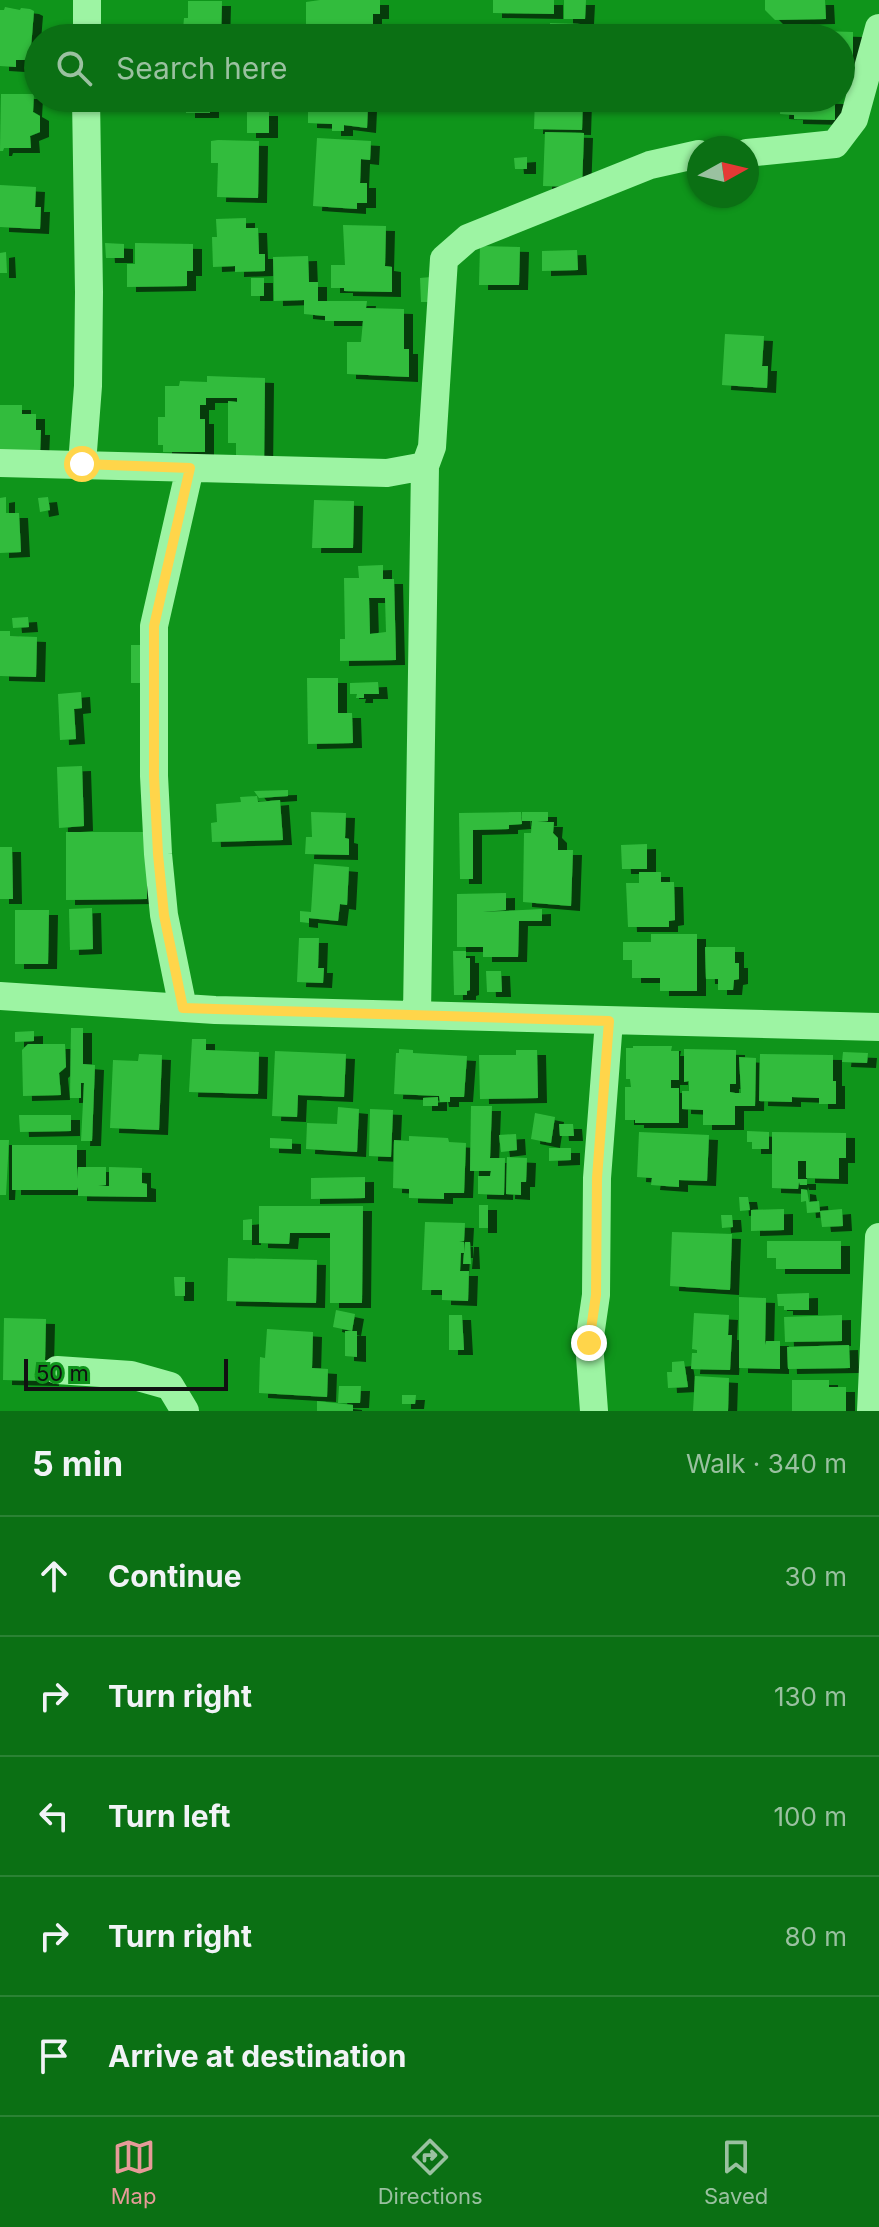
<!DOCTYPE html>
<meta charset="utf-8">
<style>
body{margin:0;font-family:Inter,sans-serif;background:#14751d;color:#f1f3f6}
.compass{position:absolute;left:687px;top:136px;width:72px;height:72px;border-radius:50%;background:#0b7014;box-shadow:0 2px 6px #0004;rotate:82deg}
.scale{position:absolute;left:24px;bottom:20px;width:204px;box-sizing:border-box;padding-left:8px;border:4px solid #111;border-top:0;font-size:22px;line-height:28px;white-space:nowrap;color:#111;-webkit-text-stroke:6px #0f951b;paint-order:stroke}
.stop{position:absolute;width:24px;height:24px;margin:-18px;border:6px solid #ffd54a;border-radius:50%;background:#fff}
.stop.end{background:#ffd54a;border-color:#fff;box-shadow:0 2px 8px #0008}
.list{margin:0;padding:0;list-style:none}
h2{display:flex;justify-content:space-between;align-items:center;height:104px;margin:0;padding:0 32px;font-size:34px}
h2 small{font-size:26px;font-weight:400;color:#9ac1a0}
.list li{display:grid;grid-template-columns:52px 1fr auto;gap:24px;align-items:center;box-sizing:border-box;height:120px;padding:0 32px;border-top:2px solid #2b8234}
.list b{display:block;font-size:30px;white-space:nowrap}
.list em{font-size:26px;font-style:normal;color:#9ac1a0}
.icon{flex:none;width:44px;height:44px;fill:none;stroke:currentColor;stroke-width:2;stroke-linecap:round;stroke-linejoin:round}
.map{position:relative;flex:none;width:879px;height:1411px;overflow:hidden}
.search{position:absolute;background:#0b7014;box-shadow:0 2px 6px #0004;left:24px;right:24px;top:24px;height:88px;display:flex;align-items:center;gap:20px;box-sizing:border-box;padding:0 28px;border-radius:44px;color:#9ac1a0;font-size:30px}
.sheet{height:704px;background:#0b7014}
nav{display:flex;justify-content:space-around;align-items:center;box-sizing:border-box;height:112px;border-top:2px solid #2b8234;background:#0b7014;font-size:22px;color:#9ac1a0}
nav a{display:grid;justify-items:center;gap:4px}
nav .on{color:#e69b98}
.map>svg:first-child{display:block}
.building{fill:#33bc3e;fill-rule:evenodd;filter:url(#shadow)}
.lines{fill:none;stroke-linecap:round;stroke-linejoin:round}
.minor{stroke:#9df4a3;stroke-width:28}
.route{stroke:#ffd54a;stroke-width:10}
</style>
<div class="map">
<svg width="879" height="1411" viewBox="0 0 879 1411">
<defs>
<filter id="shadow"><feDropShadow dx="9" dy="5" stdDeviation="0" flood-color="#0009"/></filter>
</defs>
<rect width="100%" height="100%" fill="#0f951b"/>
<path class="building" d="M 320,0 L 380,0 L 380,14 L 373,14 L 373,30 L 306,30 L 306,2 Z
M 493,0 L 554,0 L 554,14 L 493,13 Z
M 564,0 L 586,0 L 585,19 L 564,19 Z
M 765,0 L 825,0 L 826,19 L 775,20 L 765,10 Z
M 188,1 L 222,1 L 221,38 L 189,38 L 189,31 L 183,30 L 184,18 L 188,18 Z
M 5,7 L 20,10 L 21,8 L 30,9 L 34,11 L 30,60 L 16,60 L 16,67 L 0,66 L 0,10 L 4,10 Z
M 550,23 L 580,24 L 580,38 L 549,38 Z
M 821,31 L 853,32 L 853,62 L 841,62 L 841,38 L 821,38 Z
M 157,32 L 181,34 L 180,38 L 157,38 Z
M 1,94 L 34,94 L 33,112 L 40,116 L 40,132 L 30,136 L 31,148 L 4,148 L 3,151 L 0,151 Z
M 115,98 L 151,98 L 151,105 L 115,105 Z
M 186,98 L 210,98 L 210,113 L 186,113 Z
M 237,98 L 266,98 L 266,106 L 237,106 Z
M 305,98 L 334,98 L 334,107 L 304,106 Z
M 535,98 L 583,98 L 582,130 L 534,129 Z
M 781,98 L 835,99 L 835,120 L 794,119 L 794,115 L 780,114 Z
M 350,106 L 368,106 L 367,128 L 344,125 L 344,131 L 332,131 L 332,124 L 308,123 L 308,110 L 350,111 Z
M 247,111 L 269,111 L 269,133 L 247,133 Z
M 545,132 L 584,133 L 582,187 L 543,186 Z
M 317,138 L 371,141 L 370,160 L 361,159 L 360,183 L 367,183 L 367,203 L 357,203 L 357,209 L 313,206 Z
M 218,140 L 259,141 L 258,198 L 217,197 L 218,163 L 211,163 L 211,141 Z
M 527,157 L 527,169 L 515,169 L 514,158 Z
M 0,185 L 36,187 L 35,207 L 41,207 L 40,229 L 0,227 Z
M 246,218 L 246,228 L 258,228 L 259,254 L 265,254 L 265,271 L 235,272 L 235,266 L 213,267 L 212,237 L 217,237 L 216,219 Z
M 343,225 L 386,226 L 385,266 L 392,267 L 392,292 L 344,291 L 344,288 L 331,288 L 331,265 L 345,265 Z
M 105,243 L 124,244 L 124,258 L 106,258 Z
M 135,243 L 193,244 L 193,271 L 187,271 L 187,286 L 127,287 L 127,264 L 135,264 Z
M 480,246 L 520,247 L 519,285 L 479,285 Z
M 577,250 L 578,270 L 542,271 L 542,251 Z
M 6,252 L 7,273 L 0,273 L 0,253 Z
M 308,256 L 309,282 L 318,282 L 318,301 L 367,301 L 366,308 L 404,309 L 404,349 L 409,349 L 409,377 L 347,374 L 347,342 L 361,342 L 363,321 L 325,321 L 325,316 L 304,314 L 304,300 L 274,301 L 273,257 Z
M 431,277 L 432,302 L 421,302 L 420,278 Z
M 251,278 L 264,278 L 264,296 L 251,296 Z
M 725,334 L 764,336 L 762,366 L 768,366 L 767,388 L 722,385 Z
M 207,376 L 265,378 L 264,468 L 236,456 L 236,443 L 228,443 L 228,401 L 237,402 L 237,398 L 206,398 L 206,405 L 200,405 L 200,419 L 205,419 L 205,452 L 163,452 L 163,445 L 158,445 L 158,417 L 165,417 L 165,386 L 179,386 L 180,381 L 207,382 Z
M 0,405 L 22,405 L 22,414 L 36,414 L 36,430 L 41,430 L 40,454 L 0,453 Z
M 6,497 L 6,513 L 19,513 L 21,552 L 0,553 L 0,498 Z
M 48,497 L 50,510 L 40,512 L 38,498 Z
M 314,500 L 354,501 L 353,548 L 312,548 Z
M 383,565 L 383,579 L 394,579 L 396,660 L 340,661 L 340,639 L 345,639 L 344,578 L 359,578 L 358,566 ZM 369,598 L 385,598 L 386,632 L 370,634 Z
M 28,617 L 29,627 L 13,628 L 12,618 Z
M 0,631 L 10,631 L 10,636 L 37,637 L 36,677 L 0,676 Z
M 131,645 L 145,645 L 145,683 L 131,683 Z
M 307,678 L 338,678 L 338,713 L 352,713 L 353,743 L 308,744 Z
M 378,682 L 379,694 L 364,694 L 364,698 L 356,698 L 357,694 L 350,694 L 350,683 Z
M 81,692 L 82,708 L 74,709 L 76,739 L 60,740 L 58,694 Z
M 82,766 L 84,826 L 59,828 L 57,767 Z
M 288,790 L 288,796 L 259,798 L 254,791 Z
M 257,796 L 258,802 L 280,800 L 283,840 L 212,842 L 211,823 L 217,822 L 216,804 L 241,802 L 240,797 Z
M 311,812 L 346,813 L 345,838 L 349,839 L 349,855 L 305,854 L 306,837 L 312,837 Z
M 521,812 L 522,824 L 509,825 L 509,829 L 473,830 L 473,879 L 460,879 L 459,813 Z
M 522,812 L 548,812 L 548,821 L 537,822 L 554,822 L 553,833 L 558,838 L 558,850 L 573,850 L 571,906 L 523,902 L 524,833 L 531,833 L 532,821 L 522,821 Z
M 66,832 L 147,832 L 147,899 L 66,900 Z
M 647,844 L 647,869 L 622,869 L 621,845 Z
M 0,847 L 12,847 L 13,899 L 0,899 Z
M 314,864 L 349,867 L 347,905 L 340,904 L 338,921 L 309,918 L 309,923 L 300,922 L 300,911 L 311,912 Z
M 639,872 L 661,872 L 661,882 L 674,882 L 675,920 L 669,921 L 669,927 L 628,927 L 626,883 L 639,883 Z
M 506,893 L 506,910 L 483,912 L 542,909 L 542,921 L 519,921 L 518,957 L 483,957 L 483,947 L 457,947 L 457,894 Z
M 92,908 L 93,949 L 70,950 L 69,909 Z
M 15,910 L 49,910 L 48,964 L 15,964 Z
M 651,934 L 697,934 L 697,991 L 660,991 L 660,978 L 632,978 L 632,960 L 623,960 L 623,942 L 651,942 Z
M 299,938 L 319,938 L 318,968 L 324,968 L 323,983 L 297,982 Z
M 705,947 L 735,947 L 735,963 L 739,963 L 739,979 L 734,980 L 733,990 L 718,990 L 718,979 L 706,979 Z
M 453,951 L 466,951 L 466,958 L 470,958 L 470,990 L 467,991 L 467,995 L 454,995 Z
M 486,971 L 501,971 L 502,992 L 487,992 Z
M 71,1028 L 83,1028 L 83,1064 L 95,1065 L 92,1141 L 81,1141 L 84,1083 L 81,1083 L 81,1098 L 70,1098 Z
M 34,1031 L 34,1041 L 15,1042 L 15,1032 Z
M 192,1039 L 206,1039 L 206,1050 L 259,1052 L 258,1094 L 189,1092 Z
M 28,1044 L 65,1044 L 66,1067 L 59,1073 L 61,1095 L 23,1096 L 22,1050 Z
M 633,1046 L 672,1046 L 671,1051 L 679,1051 L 679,1080 L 671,1080 L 671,1088 L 679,1088 L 679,1123 L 635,1123 L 635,1120 L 625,1120 L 625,1087 L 631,1087 L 630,1079 L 626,1079 L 626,1048 L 633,1048 Z
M 399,1049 L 413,1050 L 413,1053 L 467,1056 L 464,1097 L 450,1097 L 450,1102 L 440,1102 L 439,1096 L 394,1094 L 396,1053 L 399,1053 Z
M 684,1049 L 736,1050 L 736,1084 L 730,1084 L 730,1092 L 735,1093 L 741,1093 L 739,1057 L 756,1058 L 755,1106 L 735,1106 L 735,1125 L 703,1125 L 703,1110 L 682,1109 L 682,1091 L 689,1091 L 689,1081 L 684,1082 Z
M 516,1050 L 537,1050 L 538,1098 L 480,1099 L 479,1055 L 516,1055 Z
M 275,1051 L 346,1054 L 344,1097 L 298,1095 L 297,1117 L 272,1116 Z
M 843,1052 L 868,1053 L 867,1063 L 842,1062 Z
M 139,1054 L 162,1055 L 159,1130 L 110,1128 L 113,1060 L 138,1061 Z
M 760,1054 L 833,1055 L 833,1081 L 836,1081 L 836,1104 L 819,1104 L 819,1098 L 792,1097 L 792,1102 L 759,1101 Z
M 438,1097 L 438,1106 L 423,1106 L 423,1098 Z
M 471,1106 L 492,1106 L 490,1158 L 505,1158 L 504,1195 L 478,1194 L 478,1176 L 490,1176 L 491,1171 L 470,1171 Z
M 338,1107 L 359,1109 L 357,1152 L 306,1149 L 307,1123 L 337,1124 Z
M 370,1109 L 393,1110 L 391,1157 L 369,1156 Z
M 535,1113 L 555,1117 L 551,1143 L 531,1139 Z
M 19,1115 L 71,1115 L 71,1131 L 20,1132 Z
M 559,1124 L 573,1124 L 574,1136 L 560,1136 Z
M 747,1131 L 769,1132 L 769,1149 L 752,1149 L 752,1142 L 747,1142 Z
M 639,1132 L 709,1135 L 707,1181 L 679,1180 L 679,1187 L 651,1185 L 652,1178 L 637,1177 Z
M 772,1132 L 846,1133 L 846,1158 L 839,1158 L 839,1179 L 806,1178 L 806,1161 L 798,1161 L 798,1179 L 807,1179 L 807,1185 L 800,1185 L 799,1182 L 798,1189 L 772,1188 Z
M 516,1134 L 517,1150 L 501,1152 L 499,1135 Z
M 409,1136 L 448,1138 L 449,1142 L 466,1143 L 464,1193 L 444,1193 L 444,1199 L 409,1198 L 409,1189 L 393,1188 L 394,1140 L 409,1141 Z
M 270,1138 L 292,1139 L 292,1149 L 270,1148 Z
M 0,1140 L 9,1140 L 6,1195 L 0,1195 Z
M 12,1145 L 77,1145 L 77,1179 L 78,1167 L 106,1167 L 106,1185 L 98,1186 L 109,1186 L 109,1167 L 142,1168 L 142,1183 L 147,1184 L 147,1197 L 78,1196 L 78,1187 L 77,1190 L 12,1190 Z
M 549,1148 L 571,1148 L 571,1160 L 549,1161 Z
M 507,1157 L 527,1158 L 526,1182 L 521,1182 L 521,1195 L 506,1194 Z
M 365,1177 L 365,1198 L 311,1199 L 311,1178 Z
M 801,1189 L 807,1190 L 809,1202 L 819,1201 L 820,1212 L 807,1213 L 806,1201 L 801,1202 Z
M 739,1197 L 748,1197 L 750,1210 L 740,1211 Z
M 479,1205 L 488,1205 L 488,1228 L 479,1228 Z
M 259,1206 L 363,1206 L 362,1303 L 330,1303 L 330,1233 L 290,1233 L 289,1244 L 259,1243 Z
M 784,1209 L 784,1230 L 751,1231 L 751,1210 Z
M 842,1209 L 843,1226 L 822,1227 L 820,1211 Z
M 721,1215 L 732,1215 L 733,1227 L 722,1228 Z
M 252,1219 L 252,1240 L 243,1240 L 243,1220 Z
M 425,1222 L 465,1223 L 464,1241 L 459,1242 L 464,1242 L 464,1253 L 461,1253 L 460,1271 L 469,1271 L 468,1301 L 442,1300 L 442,1290 L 422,1290 Z
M 672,1232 L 732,1234 L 730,1290 L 670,1286 Z
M 767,1241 L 841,1241 L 841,1269 L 776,1269 L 776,1258 L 767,1258 Z
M 465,1242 L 470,1242 L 471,1264 L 463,1264 Z
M 228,1258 L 317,1260 L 316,1303 L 227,1301 Z
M 174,1277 L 185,1277 L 185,1296 L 175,1296 Z
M 809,1293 L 809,1310 L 784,1310 L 784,1306 L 778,1306 L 777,1294 Z
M 739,1297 L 766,1298 L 765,1345 L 766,1341 L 780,1341 L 780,1369 L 739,1368 Z
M 336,1310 L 355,1314 L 352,1331 L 333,1327 Z
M 694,1313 L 729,1315 L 728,1335 L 732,1335 L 730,1370 L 691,1369 L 692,1353 L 697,1353 L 697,1350 L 692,1349 Z
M 449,1315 L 462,1315 L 464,1350 L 449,1350 Z
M 842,1315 L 842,1341 L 785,1342 L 784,1317 Z
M 4,1318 L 46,1319 L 45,1360 L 50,1360 L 50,1381 L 3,1380 Z
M 267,1329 L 313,1332 L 312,1368 L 328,1369 L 327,1397 L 259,1393 L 260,1357 L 265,1358 Z
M 345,1331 L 357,1331 L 357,1357 L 345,1356 Z
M 849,1345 L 850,1368 L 788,1369 L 787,1347 Z
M 684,1361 L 688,1387 L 668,1388 L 667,1372 L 672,1372 L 672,1362 Z
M 695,1376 L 729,1378 L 728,1411 L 693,1411 Z
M 792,1380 L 829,1380 L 829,1387 L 846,1387 L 846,1411 L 792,1411 Z
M 339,1386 L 361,1386 L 360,1403 L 338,1403 Z
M 402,1395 L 416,1395 L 415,1404 L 402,1404 Z
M 317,1401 L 353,1405 L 353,1411 L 317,1411 Z"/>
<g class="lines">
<path class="minor" d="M 87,38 L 87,0
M 747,153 L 835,144 L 854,119 L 879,28
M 0,463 L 387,473 L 425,466 L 432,447 L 444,259 L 468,238 L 650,165 L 699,154
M 82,464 L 88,386 L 89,292 L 86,98
M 0,996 L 215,1010 L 879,1027
M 183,1008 L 164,915 L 158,854 L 154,776 L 154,626 L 190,468
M 417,1015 L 425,466
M 57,1370 L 131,1375 L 170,1386 L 185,1411
M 594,1411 L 589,1343 L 596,1295 L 597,1178 L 609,1021
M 871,1411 L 879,1237"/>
</g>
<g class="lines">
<path class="route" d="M 82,464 L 190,468 L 154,626 L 154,776 L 158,854 L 164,915 L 183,1008 L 609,1021 L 597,1178 L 596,1295 L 589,1343"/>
</g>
</svg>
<svg class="compass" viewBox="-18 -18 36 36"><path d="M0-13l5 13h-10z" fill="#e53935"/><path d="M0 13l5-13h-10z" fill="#9ac1a0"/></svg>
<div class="scale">50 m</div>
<div class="stop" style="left:82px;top:464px"></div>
<div class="stop end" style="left:589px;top:1343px"></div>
<div class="search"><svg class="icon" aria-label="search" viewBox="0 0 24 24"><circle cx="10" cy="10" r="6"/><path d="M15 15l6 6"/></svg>Search here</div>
</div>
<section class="sheet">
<h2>5 min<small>Walk · 340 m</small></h2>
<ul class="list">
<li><svg class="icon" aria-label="ahead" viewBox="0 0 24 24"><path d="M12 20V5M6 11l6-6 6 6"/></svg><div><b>Continue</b></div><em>30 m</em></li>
<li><svg class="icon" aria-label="right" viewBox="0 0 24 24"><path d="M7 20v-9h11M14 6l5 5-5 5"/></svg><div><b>Turn right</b></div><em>130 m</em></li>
<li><svg class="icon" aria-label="left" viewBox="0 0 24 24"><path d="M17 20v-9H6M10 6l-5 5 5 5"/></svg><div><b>Turn left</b></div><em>100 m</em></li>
<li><svg class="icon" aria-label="right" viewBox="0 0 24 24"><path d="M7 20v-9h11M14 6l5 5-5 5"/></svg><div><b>Turn right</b></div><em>80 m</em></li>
<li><svg class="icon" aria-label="arrive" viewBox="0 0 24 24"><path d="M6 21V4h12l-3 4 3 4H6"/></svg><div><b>Arrive at destination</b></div></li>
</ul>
</section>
<nav>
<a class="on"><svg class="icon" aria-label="map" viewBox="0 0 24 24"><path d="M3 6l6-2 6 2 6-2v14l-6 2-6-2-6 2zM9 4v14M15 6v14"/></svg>Map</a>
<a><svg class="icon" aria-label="directions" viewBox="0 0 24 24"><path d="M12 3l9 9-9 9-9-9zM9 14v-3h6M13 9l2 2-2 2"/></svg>Directions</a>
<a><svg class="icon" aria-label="saved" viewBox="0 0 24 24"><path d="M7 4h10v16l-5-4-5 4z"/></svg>Saved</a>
</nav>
